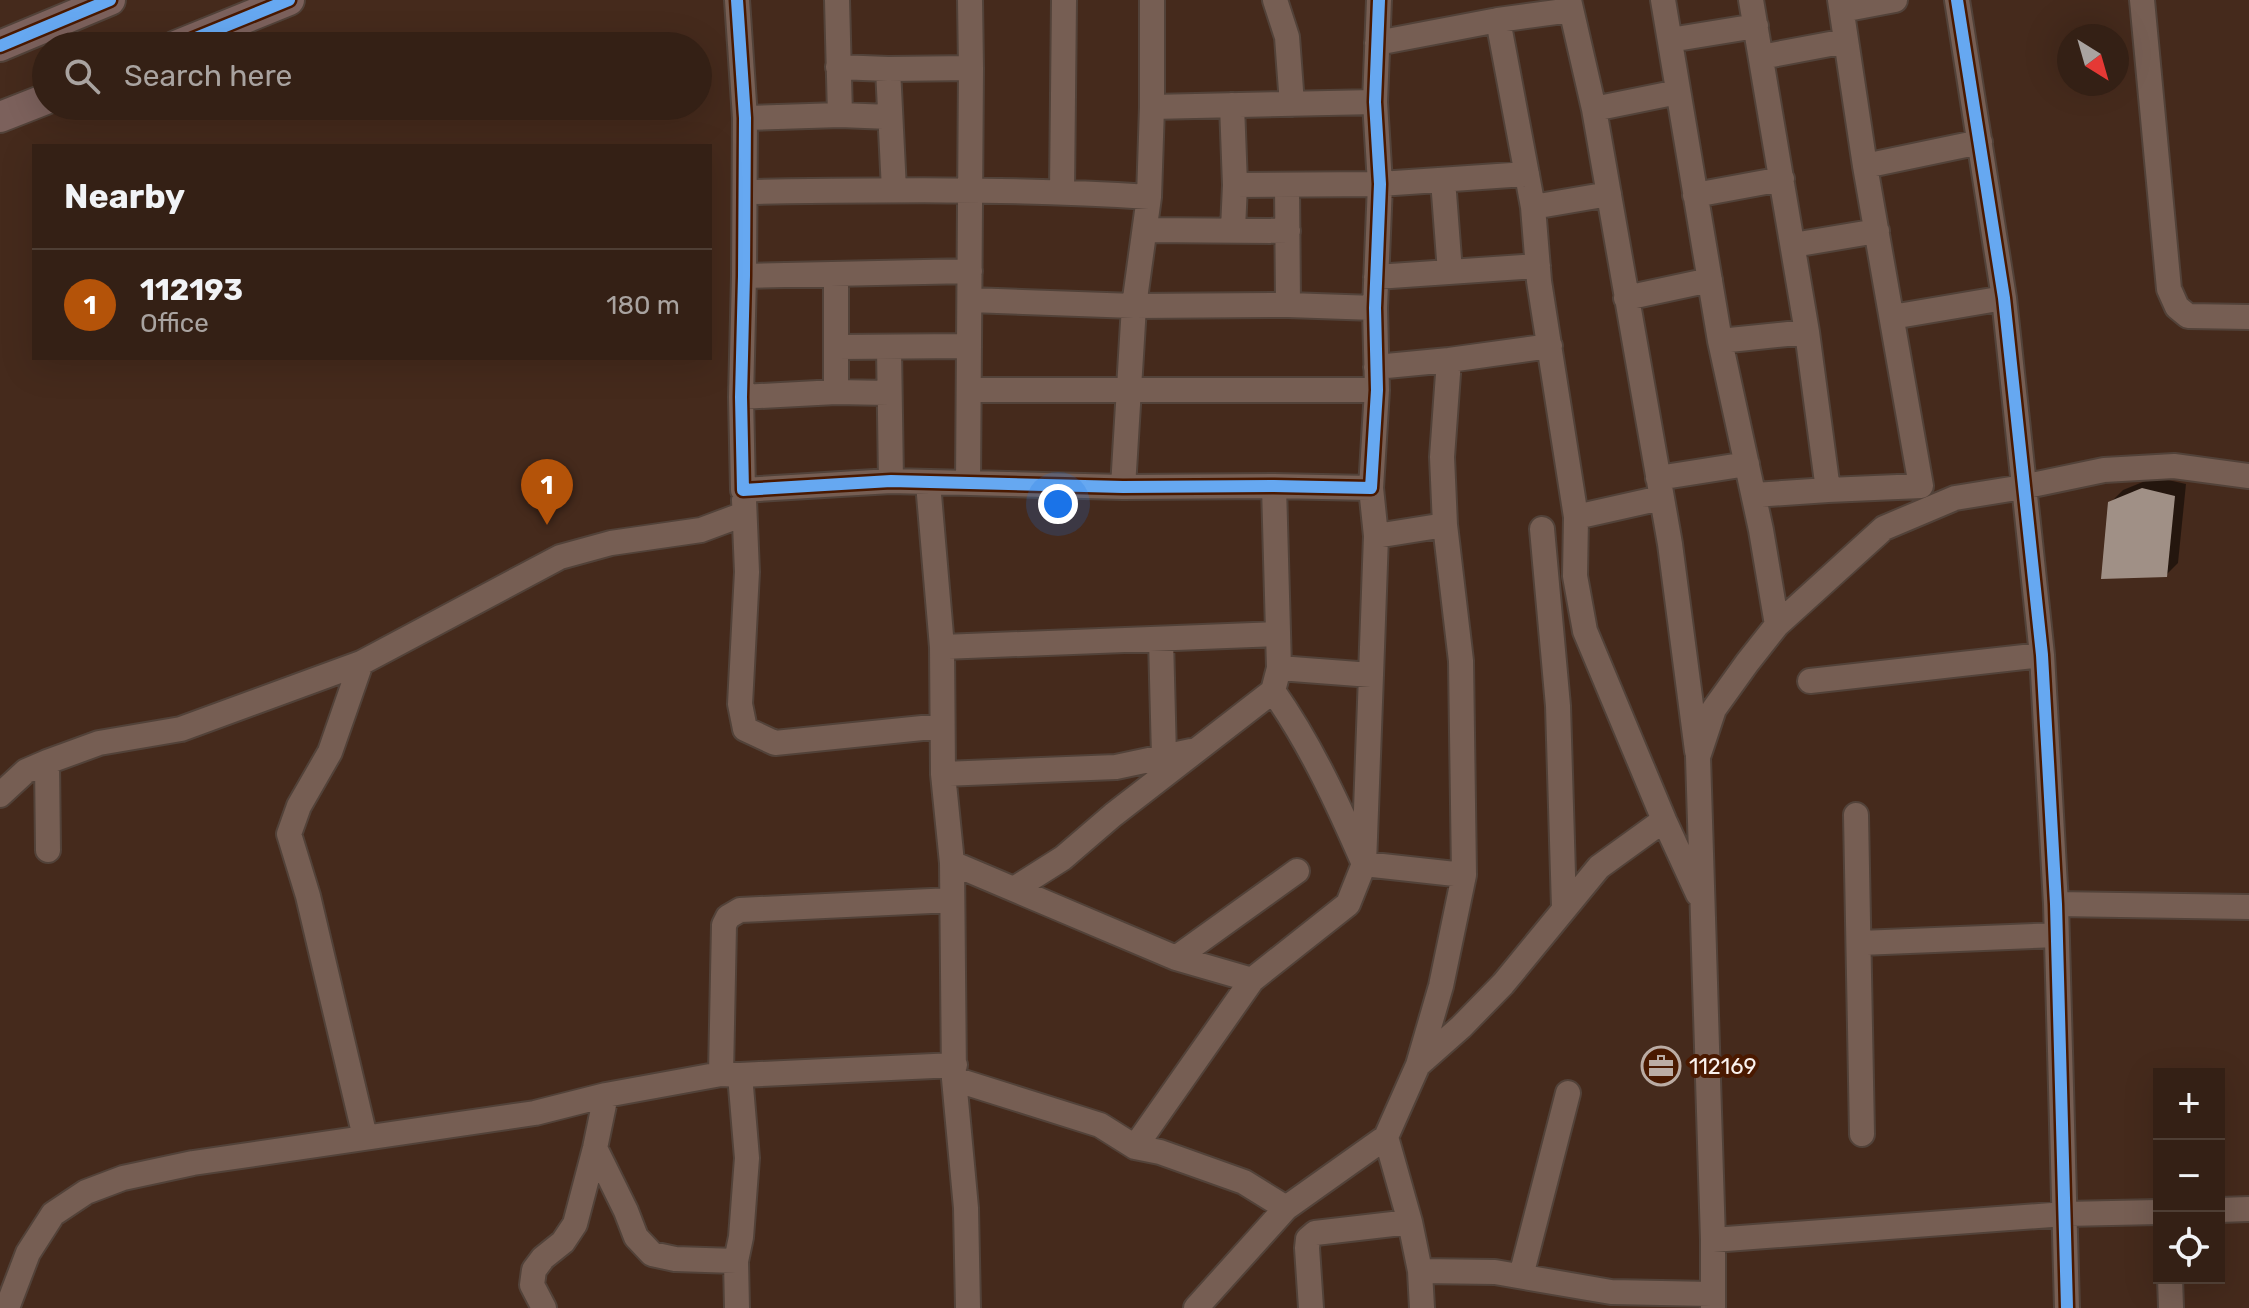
<!DOCTYPE html>
<meta charset="utf-8">
<style>
body{margin:0;font-family:Rubik,sans-serif;background:#3f2d22;color:#f1f3f6}
.controls{position:absolute;right:24px;bottom:24px;display:grid;overflow:hidden;border-radius:0px;box-shadow:0 8px 32px #0002}
.controls button{width:72px;height:72px;display:grid;place-items:center;padding:0;border:0;border-bottom:2px solid #4e3e34;background:#342015;color:#f1f3f6;font:40px sans-serif}
.compass{position:absolute;left:2057px;top:24px;width:72px;height:72px;border-radius:50%;background:#342015;box-shadow:0 8px 32px #0002;rotate:143deg}
.you{position:absolute;left:1058px;top:504px;width:28px;height:28px;margin:-20px;border:6px solid #fff;border-radius:50%;background:#1a73e8;box-shadow:0 0 0 12px #1a73e833}
.badge{display:grid;place-items:center;width:52px;height:52px;border-radius:50%;background:#b45309;color:#fff;font-size:26px;font-weight:700}
.pin{position:absolute;translate:-50% -66px;filter:drop-shadow(0 2px 4px #0008)}
.pin::after{content:'';position:absolute;top:42px;width:28px;height:24px;background:inherit;clip-path:polygon(0 0,100% 0,50% 100%)}
.list{margin:0;padding:0;list-style:none}
h2{display:flex;justify-content:space-between;align-items:center;height:104px;margin:0;padding:0 32px;font-size:34px}
h2 small{font-size:26px;font-weight:400;color:#a9a3a0}
.list li{display:grid;grid-template-columns:52px 1fr auto;gap:24px;align-items:center;box-sizing:border-box;height:112px;padding:0 32px;border-top:2px solid #4e3e34}
.list b{display:block;font-size:30px;white-space:nowrap}
.list p{margin:0;font-size:26px;white-space:nowrap;color:#a9a3a0}
.list em{font-size:26px;font-style:normal;color:#a9a3a0}
.icon{flex:none;width:44px;height:44px;fill:none;stroke:currentColor;stroke-width:2;stroke-linecap:round;stroke-linejoin:round}
.map{position:relative;flex:none;width:2249px;height:1308px;overflow:hidden}
.search{position:absolute;background:#342015;box-shadow:0 8px 32px #0002;left:32px;top:32px;width:680px;height:88px;display:flex;align-items:center;gap:20px;box-sizing:border-box;padding:0 28px;border-radius:44px;color:#a9a3a0;font-size:30px}
.panel{position:absolute;background:#342015;box-shadow:0 8px 32px #0002;left:32px;top:144px;width:680px;height:216px;border-radius:0px}
.map>svg:first-child{display:block}
.shadow{fill:#0007}
.building{fill:#a09086}
.lines{fill:none;stroke-linecap:round;stroke-linejoin:round}
.minor-casing{stroke:#524239;stroke-width:28}
.major-casing{stroke:#524239;stroke-width:34}
.minor{stroke:#765e53;stroke-width:24}
.major{stroke:#7c615c;stroke-width:30}
.cycleway-casing{stroke:#4a1900;stroke-width:17}
.cycleway{stroke:#66a8f1;stroke-width:12}
.labels{text-anchor:middle;stroke-width:8;stroke-linejoin:round;paint-order:stroke}
.poi-label{font-size:22px;fill:#faf2ee;stroke:#4a1900;text-anchor:start}
</style>
<div class="map">
<svg width="2249" height="1308" viewBox="0 0 2249 1308">
<rect width="100%" height="100%" fill="#452a1c"/>
<path class="shadow" d="M 2155,477 L 2186,484 L 2178,563 L 2166,575 L 2110,503 L 2123,490 Z"/>
<path class="building" d="M 2142,488 L 2175,496 L 2167,577 L 2101,579 L 2108,502 Z"/>
<g class="lines">
<defs>
<path id="minor" d="M 737,0 L 745,118 L 744,276 L 741,397 L 743,490 L 891,481 L 1123,487 L 1274,486 L 1371,488 L 1377,390 L 1375,308 L 1380,184 L 1375,102 L 1379,0
M 837,0 L 840,115
M 1275,0 L 1287,37 L 1292,104
M 1569,0 L 1594,109 L 1670,544 L 1697,751
M 1663,0 L 1720,341 L 1761,530 L 1777,625
M 1751,0 L 1807,332 L 1828,490 L 1754,495
M 1957,0 L 2004,298 L 2042,655 L 2056,904 L 2067,1308
M 2142,0 L 2169,289 L 2177,307 L 2188,316 L 2249,317
M 1842,10 L 1895,0
M 1498,20 L 1571,10
M 1670,40 L 1756,26
M 1377,43 L 1498,20 L 1533,207 L 1539,281 L 1576,517 L 1575,576 L 1585,631 L 1664,820 L 1698,894
M 1761,57 L 1846,41
M 838,67 L 888,69 L 971,68
M 888,69 L 894,190
M 1232,105 L 1235,185 L 1233,229
M 1152,107 L 1375,102
M 1594,109 L 1678,92
M 745,118 L 840,115 L 890,117
M 1865,166 L 1980,142
M 1443,180 L 1450,272
M 1235,185 L 1380,184 L 1527,174
M 1287,185 L 1288,305
M 1062,191 L 1064,0
M 745,192 C 880,190 1014,188 1149,197
M 1695,195 L 1782,179
M 1533,207 L 1609,194
M 1146,230 L 1288,231
M 1793,245 L 1877,231
M 836,275 L 836,392
M 744,276 L 970,271
M 1376,277 L 1538,266
M 1626,298 L 1710,280
M 970,300 L 1134,306 L 1288,305 L 1375,308
M 1892,317 L 2004,298
M 1720,341 L 1807,332
M 837,347 L 969,346
M 889,348 L 891,481
M 1376,367 L 1449,360 L 1550,346
M 970,390 L 1377,390
M 741,397 L 836,392 L 889,393
M 1658,478 L 1747,464
M 928,483 L 942,647 L 943,774 L 952,863 L 954,1079 L 966,1208 L 968,1308
M 968,483 L 971,68 L 970,0
M 1123,487 L 1134,306 L 1149,197 L 1152,107 L 1152,0
M 1828,490 L 1921,486 L 1865,166 L 1840,0
M 744,500 L 747,572 L 740,704 L 745,729 L 775,743 L 942,726
M 1576,517 L 1661,498
M 1542,529 L 1558,706 L 1564,908
M 1376,536 L 1445,525
M 1161,639 L 1164,757
M 942,647 L 1278,634
M 361,663 L 330,752 L 299,806 L 289,834 L 308,896 L 365,1137
M 1279,668 L 1371,675 L 1376,536 L 1371,488
M 1371,675 L 1364,864 L 1464,875
M 1810,681 L 2042,655
M 47,762 L 48,850
M 943,774 L 1116,767 L 1191,751
M 0,795 L 26,771 L 47,762 L 99,743 L 181,729 L 361,663 L 560,557 L 611,543 L 701,530 L 744,514
M 1856,815 L 1862,1134
M 952,863 L 1176,958 L 1252,980
M 1014,889 L 1063,858 L 1113,815 L 1273,691 L 1279,668 L 1274,486
M 2056,904 L 2249,907
M 1860,943 L 2056,935
M 1176,958 L 1297,871
M 1418,1065 L 1461,1027 L 1503,984 L 1599,867 L 1664,820
M 721,1074 L 724,925 L 728,917 L 740,910 L 952,900
M 954,1079 L 1100,1125 L 1135,1147 L 1160,1152 L 1244,1182 L 1286,1208
M 1135,1147 L 1252,980 L 1348,904 L 1364,864 C 1338,804 1311,745 1273,691
M 595,1148 L 626,1211 L 636,1237 L 652,1254 L 675,1259 L 736,1261 L 741,1237 L 747,1158 L 740,1075
M 2219,1210 L 2249,1209
M 1713,1240 L 2065,1214 L 2159,1212
M 736,1261 L 737,1308
M 1420,1271 L 1495,1272 L 1611,1292 L 1712,1294
M 1521,1276 L 1568,1093
M 2170,1278 L 2171,1308
M 7,1308 L 28,1253 L 53,1214 L 86,1192 L 123,1178 L 193,1163 L 535,1113 L 606,1095 L 721,1074 L 740,1075 L 955,1065
M 544,1308 L 532,1285 L 534,1270 L 543,1258 L 563,1242 L 575,1224 L 595,1148 L 606,1095
M 1196,1308 L 1286,1208 L 1386,1137
M 1311,1308 L 1307,1248 L 1308,1239 L 1315,1233 L 1410,1222
M 1422,1308 L 1420,1271 L 1410,1222 L 1386,1137 L 1418,1065 L 1441,986 L 1464,875 L 1461,661 L 1445,525 L 1442,457 L 1449,360
M 1713,1308 L 1713,1240 L 1698,757 L 1714,709 L 1747,663 L 1777,625 L 1884,528 L 1955,498 L 2023,487 L 2104,470 L 2174,466 L 2249,476"/>
<path id="major" d="M 0,46 L 110,0
M 176,46 L 289,0
M 0,117 L 46,99"/>
</defs>
<use href="#minor" class="minor-casing"/>
<use href="#major" class="major-casing"/>
<use href="#minor" class="minor"/>
<use href="#major" class="major"/>
<defs>
<path id="cycleway" d="M 737,0 L 745,118 L 744,276 L 741,397 L 743,490 L 891,481 L 1123,487 L 1274,486 L 1371,488 L 1377,390 L 1375,308 L 1380,184 L 1375,102 L 1379,0
M 1957,0 L 2004,298 L 2042,655 L 2056,904 L 2067,1308
M 0,46 L 110,0
M 176,46 L 289,0"/>
</defs>
<use href="#cycleway" class="cycleway-casing"/>
<use href="#cycleway" class="cycleway"/>
</g>
<defs>
<symbol id="office-ring" viewBox="-11 -11 22 22"><circle r="9.5" fill="#4a1900" stroke="#bbaca4" stroke-width="1.5"/><path d="M-6-3h4V-5.5h4V-3h4V5H-6ZM-1-4.5V-3h2v-1.5ZM-6 0V1H6V0Z" fill="#bbaca4"/></symbol>
</defs>
<g fill-rule="evenodd">
<use href="#office-ring" x="1639" y="1044" width="44" height="44"/>
</g>
<g class="labels">
<g class="poi-label">
<text x="1689" y="1074">112169</text>
</g>
</g>
</svg>
<div class="controls">
<button>+</button>
<button>−</button>
<button><svg class="icon" aria-label="locate" viewBox="0 0 24 24"><circle cx="12" cy="12" r="6"/><path d="M12 2v4M12 18v4M2 12h4M18 12h4"/></svg></button>
</div>
<svg class="compass" viewBox="-18 -18 36 36"><path d="M0-13l5 13h-10z" fill="#e53935"/><path d="M0 13l5-13h-10z" fill="#a9a3a0"/></svg>
<div class="you"></div>
<div class="pin badge" style="left:547px;top:525px">1</div>
<div class="search"><svg class="icon" aria-label="search" viewBox="0 0 24 24"><circle cx="10" cy="10" r="6"/><path d="M15 15l6 6"/></svg>Search here</div>
<section class="panel">
<h2>Nearby<small></small></h2>
<ul class="list">
<li><span class="badge">1</span><div><b>112193</b><p>Office</p></div><em>180 m</em></li>
</ul>
</section>
</div>
